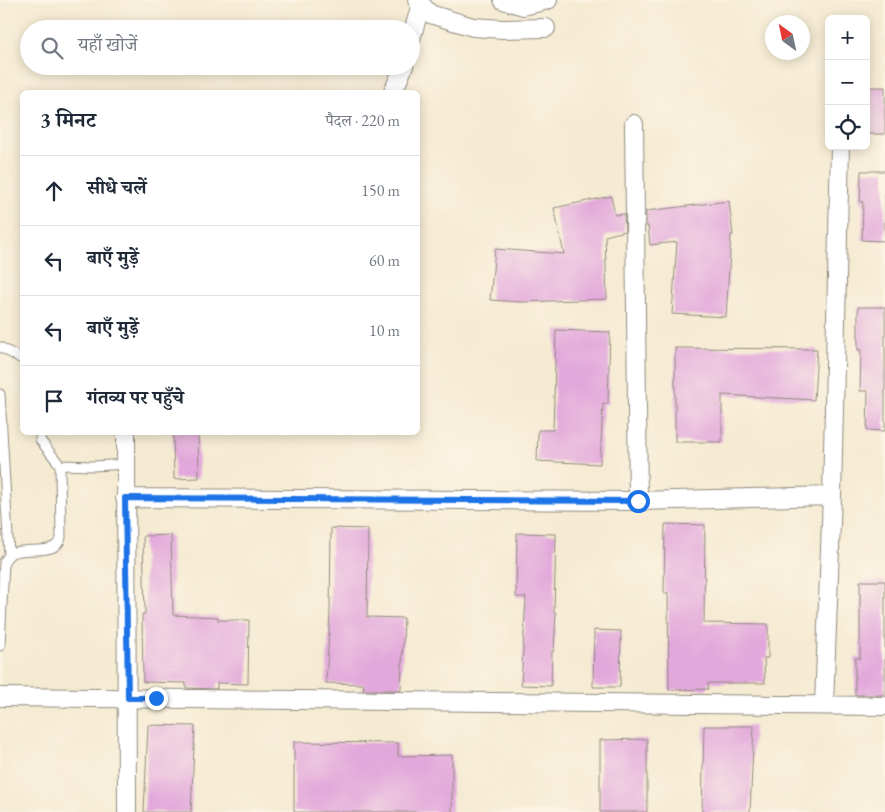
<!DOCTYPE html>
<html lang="hi">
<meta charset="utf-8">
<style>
body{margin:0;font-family:"EB Garamond","Noto Serif Devanagari",serif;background:#f2f2f3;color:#1f2937}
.controls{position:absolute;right:15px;top:15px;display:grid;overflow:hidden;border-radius:8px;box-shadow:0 2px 12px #0003}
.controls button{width:45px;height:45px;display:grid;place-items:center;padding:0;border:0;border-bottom:1px solid #e0e1e3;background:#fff;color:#1f2937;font:25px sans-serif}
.compass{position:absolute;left:765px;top:15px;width:45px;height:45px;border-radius:50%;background:#fff;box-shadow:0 2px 12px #0003;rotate:327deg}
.stop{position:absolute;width:15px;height:15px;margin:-11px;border:4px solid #1a73e8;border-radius:50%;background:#fff}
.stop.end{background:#1a73e8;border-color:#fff;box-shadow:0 1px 5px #0008}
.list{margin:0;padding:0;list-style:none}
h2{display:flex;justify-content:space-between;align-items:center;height:65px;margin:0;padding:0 20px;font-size:21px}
h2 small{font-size:16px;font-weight:400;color:#747a83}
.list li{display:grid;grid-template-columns:32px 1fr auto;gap:15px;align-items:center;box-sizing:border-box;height:70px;padding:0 20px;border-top:1px solid #e0e1e3}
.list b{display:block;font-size:19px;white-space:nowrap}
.list em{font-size:16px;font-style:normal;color:#747a83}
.icon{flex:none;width:28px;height:28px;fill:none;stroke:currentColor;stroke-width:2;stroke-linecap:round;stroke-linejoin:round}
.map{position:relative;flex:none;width:885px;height:812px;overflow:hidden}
.search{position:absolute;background:#fff;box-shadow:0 2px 12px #0003;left:20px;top:20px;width:400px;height:55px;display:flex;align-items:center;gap:12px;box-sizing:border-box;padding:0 18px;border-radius:28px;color:#747a83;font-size:19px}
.panel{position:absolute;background:#fff;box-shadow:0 2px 12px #0003;left:20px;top:90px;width:400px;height:345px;border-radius:8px}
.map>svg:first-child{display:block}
.building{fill:#e2a8db}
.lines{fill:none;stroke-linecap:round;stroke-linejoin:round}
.service-casing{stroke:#908a7e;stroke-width:11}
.minor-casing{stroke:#908a7e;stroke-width:20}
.service{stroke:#fff;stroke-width:9}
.minor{stroke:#fff;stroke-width:18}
.route{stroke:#1a73e8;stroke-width:6}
</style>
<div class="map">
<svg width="885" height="812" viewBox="0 0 885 812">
<rect width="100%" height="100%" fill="#fcf5e5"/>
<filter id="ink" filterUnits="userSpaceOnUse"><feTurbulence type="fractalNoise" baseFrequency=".02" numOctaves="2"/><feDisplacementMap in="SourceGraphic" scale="10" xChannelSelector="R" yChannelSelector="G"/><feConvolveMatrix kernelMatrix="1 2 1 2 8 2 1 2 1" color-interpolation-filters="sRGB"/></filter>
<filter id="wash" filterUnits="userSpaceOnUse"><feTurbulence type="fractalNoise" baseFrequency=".0096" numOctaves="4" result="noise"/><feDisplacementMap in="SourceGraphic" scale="20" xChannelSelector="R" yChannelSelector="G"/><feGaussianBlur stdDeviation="1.12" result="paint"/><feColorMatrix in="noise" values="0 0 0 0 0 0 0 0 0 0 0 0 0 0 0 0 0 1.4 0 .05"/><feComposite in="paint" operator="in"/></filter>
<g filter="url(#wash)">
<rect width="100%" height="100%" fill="#f5ead2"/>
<g id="blocks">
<path class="building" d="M 866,87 L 885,87 L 885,134 L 866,134 Z
M 861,171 L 885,171 L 885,241 L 862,240 L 863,202 L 860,202 Z
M 611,196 L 615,215 L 624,214 L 625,231 L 605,236 L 607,299 L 521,302 L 490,300 L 495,249 L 564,254 L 554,208 Z
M 729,201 L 733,235 L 731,235 L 726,317 L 672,314 L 677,242 L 650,245 L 648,226 L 646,226 L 646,211 Z
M 858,307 L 885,307 L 885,431 L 867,430 L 868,391 L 860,391 L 861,350 L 858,350 Z
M 556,330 L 610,332 L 608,404 L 603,404 L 600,464 L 537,461 L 538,430 L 553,430 Z
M 675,348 L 817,349 L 814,400 L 722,395 L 722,442 L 675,442 Z
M 173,432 L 198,432 L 199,478 L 174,479 Z
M 665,524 L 705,525 L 704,623 L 768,624 L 768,658 L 764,658 L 765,683 L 708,683 L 708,689 L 669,690 L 668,593 L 664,593 Z
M 331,528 L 368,529 L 367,617 L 404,618 L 401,690 L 363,690 L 364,684 L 326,683 L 330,613 Z
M 517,533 L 556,534 L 554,613 L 556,613 L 554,651 L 552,651 L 551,686 L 521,685 L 526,597 L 516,597 Z
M 171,535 L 173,615 L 218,617 L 218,620 L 249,620 L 248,684 L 217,683 L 217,689 L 186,688 L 186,683 L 143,682 L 142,614 L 145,614 L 143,536 Z
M 860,581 L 885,581 L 885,695 L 855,695 L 855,658 L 860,658 Z
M 594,630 L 621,631 L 620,687 L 593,687 Z
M 148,725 L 195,726 L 191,812 L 144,812 Z
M 704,726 L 754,726 L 750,812 L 702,812 Z
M 647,739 L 647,812 L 600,812 L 600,740 Z
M 294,742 L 398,743 L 398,756 L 452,755 L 452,812 L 294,812 Z"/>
</g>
</g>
<g filter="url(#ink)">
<use href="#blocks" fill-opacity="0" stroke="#908a7e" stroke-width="1"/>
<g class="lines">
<defs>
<path id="service" d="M 0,347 L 22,359
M 0,394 L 9,555
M 41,432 L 40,440 L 60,465 L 93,466 L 126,464
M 0,646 L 4,562 C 6,559 8,555 12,553 C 26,546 55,557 61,538 L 60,465"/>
<path id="minor" d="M 417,0 L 430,14 L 473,27 L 503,29 L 546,28
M 503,0 L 523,6 L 548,0
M 411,39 L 421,4
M 393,92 L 404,66
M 634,124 L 638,501
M 126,432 L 127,812
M 125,498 L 638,501 L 832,496
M 0,697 L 885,706
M 824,705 L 832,496 L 840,146"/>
</defs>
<use href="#service" class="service-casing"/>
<use href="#minor" class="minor-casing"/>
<use href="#service" class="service"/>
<use href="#minor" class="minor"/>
</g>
</g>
<g class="lines" filter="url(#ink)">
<path class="route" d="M 156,698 L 128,698 L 125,498 L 638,501"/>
</g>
</svg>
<div class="controls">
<button>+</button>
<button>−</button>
<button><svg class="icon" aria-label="locate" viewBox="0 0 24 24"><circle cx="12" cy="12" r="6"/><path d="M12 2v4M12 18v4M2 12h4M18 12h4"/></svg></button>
</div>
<svg class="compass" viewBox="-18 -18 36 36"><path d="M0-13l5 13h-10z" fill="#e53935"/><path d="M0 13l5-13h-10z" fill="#747a83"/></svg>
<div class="stop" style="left:638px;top:501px"></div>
<div class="stop end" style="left:156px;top:698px"></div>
<div class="search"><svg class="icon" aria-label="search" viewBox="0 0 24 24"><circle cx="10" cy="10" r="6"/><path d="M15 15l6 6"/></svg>यहाँ खोजें</div>
<section class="panel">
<h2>3 मिनट<small>पैदल · 220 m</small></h2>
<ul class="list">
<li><svg class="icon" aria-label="ahead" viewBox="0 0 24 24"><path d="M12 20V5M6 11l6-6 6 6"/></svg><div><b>सीधे चलें</b></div><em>150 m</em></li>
<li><svg class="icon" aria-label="left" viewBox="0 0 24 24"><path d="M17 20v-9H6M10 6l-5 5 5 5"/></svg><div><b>बाएँ मुड़ें</b></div><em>60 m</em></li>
<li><svg class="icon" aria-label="left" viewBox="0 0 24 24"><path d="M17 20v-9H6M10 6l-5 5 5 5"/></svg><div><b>बाएँ मुड़ें</b></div><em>10 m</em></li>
<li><svg class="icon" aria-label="arrive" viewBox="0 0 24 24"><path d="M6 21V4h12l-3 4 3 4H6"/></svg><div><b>गंतव्य पर पहुँचे</b></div></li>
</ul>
</section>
</div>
